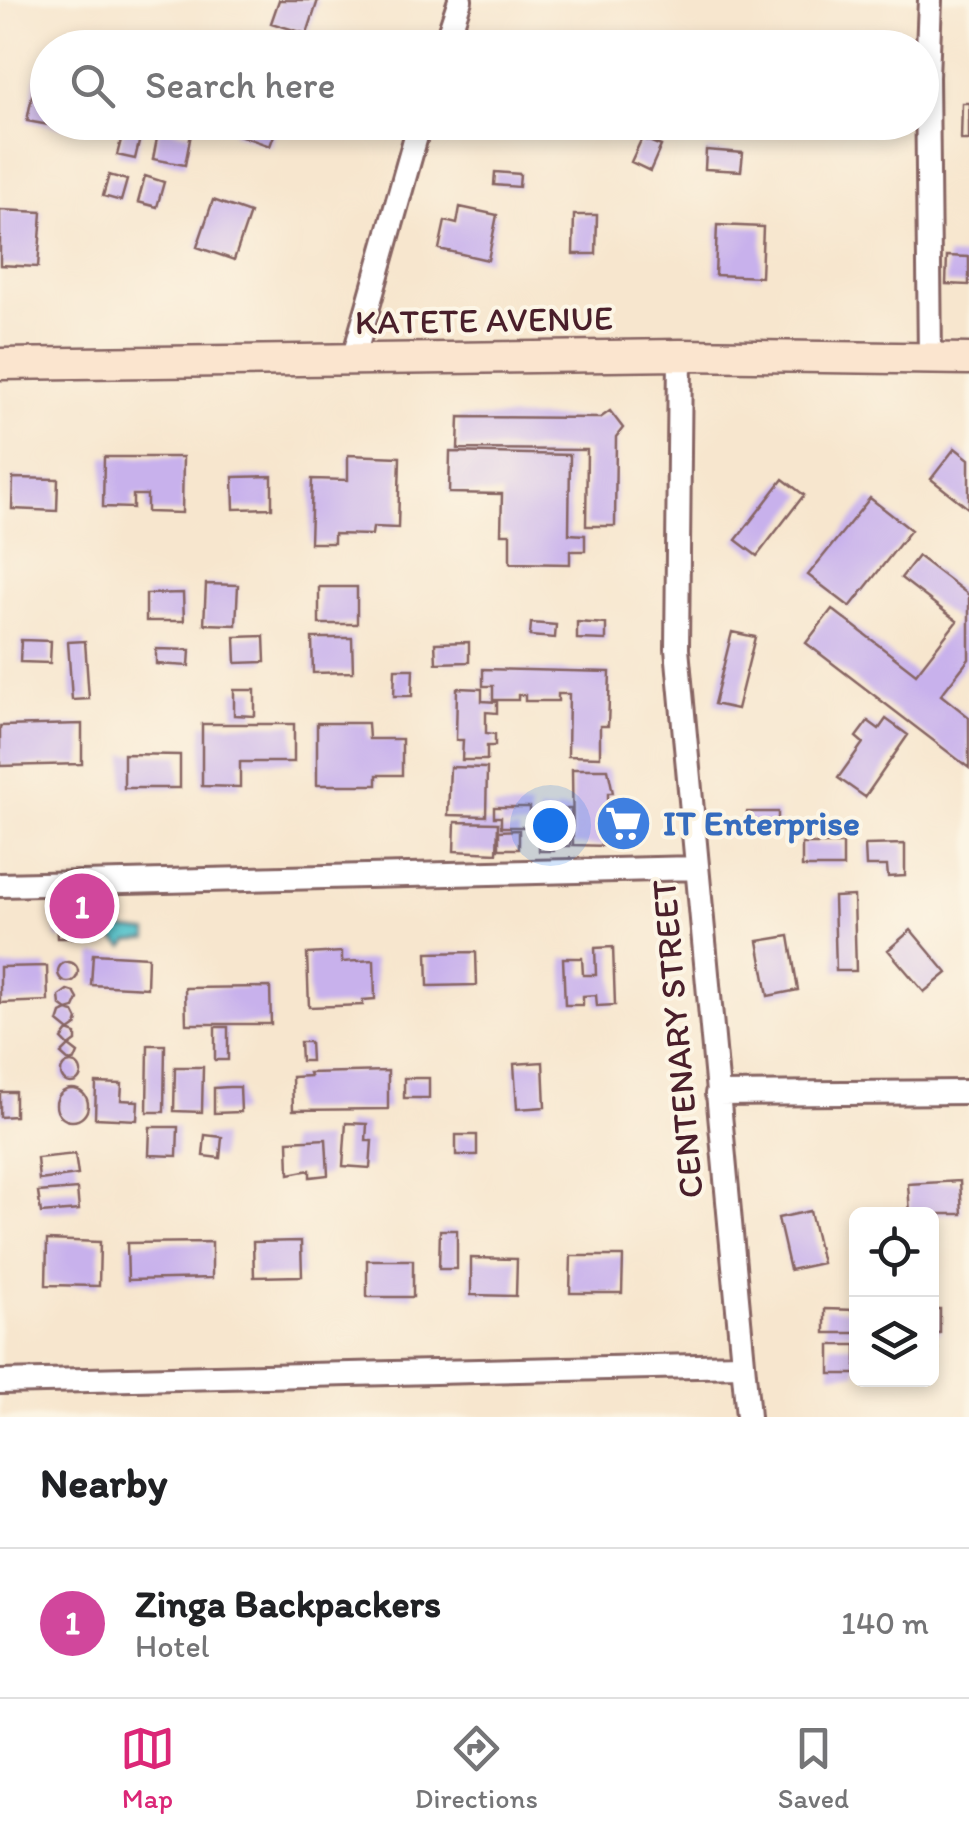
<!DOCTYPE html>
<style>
body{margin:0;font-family:Itim,sans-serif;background:#f2f2f2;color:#202124}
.controls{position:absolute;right:30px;bottom:30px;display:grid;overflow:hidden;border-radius:15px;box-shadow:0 5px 15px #0003}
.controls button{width:90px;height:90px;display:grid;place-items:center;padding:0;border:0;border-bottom:2px solid #e0e0e0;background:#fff;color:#202124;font:50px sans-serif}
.you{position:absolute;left:550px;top:825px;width:35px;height:35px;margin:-25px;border:8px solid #fff;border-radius:50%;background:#1a73e8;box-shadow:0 0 0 15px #1a73e833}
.badge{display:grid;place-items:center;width:65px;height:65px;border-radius:50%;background:#db2777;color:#fff;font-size:32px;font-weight:700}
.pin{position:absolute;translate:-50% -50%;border:5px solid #fff;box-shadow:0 2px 10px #0006}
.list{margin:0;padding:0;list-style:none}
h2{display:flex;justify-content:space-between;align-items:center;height:130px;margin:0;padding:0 40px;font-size:42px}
h2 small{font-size:32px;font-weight:400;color:#757577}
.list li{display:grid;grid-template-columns:65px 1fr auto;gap:30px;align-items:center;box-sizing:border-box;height:150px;padding:0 40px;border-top:2px solid #e0e0e0}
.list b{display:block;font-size:38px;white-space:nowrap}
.list p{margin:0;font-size:32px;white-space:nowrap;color:#757577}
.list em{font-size:32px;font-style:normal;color:#757577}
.icon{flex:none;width:55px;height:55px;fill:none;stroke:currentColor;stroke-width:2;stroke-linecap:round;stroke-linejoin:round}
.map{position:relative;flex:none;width:969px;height:1417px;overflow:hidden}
.search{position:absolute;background:#fff;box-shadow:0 5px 15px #0003;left:30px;right:30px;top:30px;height:110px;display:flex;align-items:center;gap:25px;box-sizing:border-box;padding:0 35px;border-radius:55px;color:#757577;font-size:38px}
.sheet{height:280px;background:#fff}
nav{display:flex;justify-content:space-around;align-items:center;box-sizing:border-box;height:140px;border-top:2px solid #e0e0e0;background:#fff;font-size:28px;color:#757577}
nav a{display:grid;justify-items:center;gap:5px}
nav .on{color:#db2777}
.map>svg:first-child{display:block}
.water{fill:#55c2cb;stroke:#50707b;stroke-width:2.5}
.building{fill:#c8b1ec}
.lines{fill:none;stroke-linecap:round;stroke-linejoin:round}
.street-casing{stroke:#876564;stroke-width:28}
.secondary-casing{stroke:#876564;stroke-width:35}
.street{stroke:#fff;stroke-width:22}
.secondary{stroke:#fbe5cf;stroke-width:30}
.labels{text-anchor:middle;stroke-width:8;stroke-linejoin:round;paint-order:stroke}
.street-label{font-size:35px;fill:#4a1f2b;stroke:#fcf5e5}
.shop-label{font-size:35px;font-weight:bold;fill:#366cbe;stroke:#fcf5e5;text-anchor:start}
</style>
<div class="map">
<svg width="969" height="1417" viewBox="0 0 969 1417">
<rect width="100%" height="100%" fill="#fcf5e5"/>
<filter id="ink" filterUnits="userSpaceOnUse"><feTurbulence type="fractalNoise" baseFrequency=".01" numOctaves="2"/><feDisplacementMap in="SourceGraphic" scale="20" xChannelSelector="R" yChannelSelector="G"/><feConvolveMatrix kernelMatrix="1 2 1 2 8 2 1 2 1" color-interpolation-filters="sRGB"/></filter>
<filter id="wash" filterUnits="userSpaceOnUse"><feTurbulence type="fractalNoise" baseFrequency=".0048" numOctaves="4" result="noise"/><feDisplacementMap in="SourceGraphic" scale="40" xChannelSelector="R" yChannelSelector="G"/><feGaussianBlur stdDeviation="2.25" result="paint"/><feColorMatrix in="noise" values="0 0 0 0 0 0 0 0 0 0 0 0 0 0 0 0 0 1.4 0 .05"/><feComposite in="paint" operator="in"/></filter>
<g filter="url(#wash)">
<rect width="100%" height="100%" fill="#f7e6ce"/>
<path class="water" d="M 113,928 L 148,932 L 148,939 L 129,941 L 124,947 L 113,939 Z"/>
<g id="blocks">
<path class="building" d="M 279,0 L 318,0 L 307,34 L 271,23 Z
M 37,70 L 48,72 L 48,122 L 66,122 L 65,128 L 27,121 Z
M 962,103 L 969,103 L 969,140 L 961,140 Z
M 237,122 L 279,122 L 270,146 L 233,133 Z
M 738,122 L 783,122 L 782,132 L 738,130 Z
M 125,125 L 142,130 L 135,159 L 117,155 Z
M 159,128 L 191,134 L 185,165 L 153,159 Z
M 642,138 L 661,146 L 650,171 L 631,162 Z
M 706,150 L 743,153 L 741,171 L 705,169 Z
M 495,172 L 520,174 L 519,187 L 494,185 Z
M 109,175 L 127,180 L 121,201 L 103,196 Z
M 145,176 L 164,182 L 157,207 L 138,202 Z
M 213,200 L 250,213 L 234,260 L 197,247 Z
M 460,207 L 497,215 L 488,260 L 439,249 L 445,221 L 457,224 Z
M 0,210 L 42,212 L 38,267 L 0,265 Z
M 574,215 L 597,215 L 596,254 L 573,254 Z
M 717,225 L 763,227 L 761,277 L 715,275 Z
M 947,256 L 969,257 L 969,285 L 946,284 Z
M 610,411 L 623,428 L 616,437 L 615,526 L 586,526 L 587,450 L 458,449 L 459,417 L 600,418 Z
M 955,448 L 969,459 L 969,509 L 931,479 Z
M 450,452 L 570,455 L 569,534 L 585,535 L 585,551 L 570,551 L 570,564 L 510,563 L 510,534 L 501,534 L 502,494 L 449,493 Z
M 348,455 L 400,457 L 398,528 L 373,527 L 372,535 L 334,534 L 334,543 L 310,543 L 312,479 L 348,480 Z
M 104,457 L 183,457 L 182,513 L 147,512 L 147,495 L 133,495 L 133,508 L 103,507 Z
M 272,476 L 272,508 L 234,509 L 233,477 Z
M 13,478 L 58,479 L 57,511 L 12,509 Z
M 783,479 L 804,495 L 757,556 L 736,540 Z
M 870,498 L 911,530 L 850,607 L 808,575 Z
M 918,556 L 969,595 L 969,659 L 941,695 L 969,717 L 969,768 L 806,643 L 832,609 L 916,674 L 957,621 L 901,578 Z
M 206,584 L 238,585 L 236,625 L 204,624 Z
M 319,587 L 357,587 L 357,624 L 319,624 Z
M 183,593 L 184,621 L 146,621 L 146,594 Z
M 577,622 L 606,624 L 606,640 L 577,639 Z
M 531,623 L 556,625 L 555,638 L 530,636 Z
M 732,632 L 755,637 L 737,709 L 714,704 Z
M 264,636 L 265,662 L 236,663 L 235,637 Z
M 312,638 L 352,638 L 353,672 L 313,673 Z
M 21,640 L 51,641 L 50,663 L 20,662 Z
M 85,641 L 89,699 L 72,700 L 68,642 Z
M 469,642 L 469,662 L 436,663 L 435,643 Z
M 156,649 L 190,650 L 189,666 L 156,664 Z
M 395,669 L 413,669 L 412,696 L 394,696 Z
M 483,669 L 610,672 L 608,726 L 600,726 L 600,757 L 568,756 L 569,694 L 558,694 L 558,701 L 525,701 L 525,695 L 518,695 L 518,700 L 493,700 L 493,686 L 483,686 Z
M 457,688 L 482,689 L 482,701 L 497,702 L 497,713 L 486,712 L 486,733 L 495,734 L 495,746 L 487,746 L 487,760 L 462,760 L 463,740 L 456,740 Z
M 234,690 L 255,690 L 255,716 L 234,715 Z
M 886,719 L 908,735 L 865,797 L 838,778 L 863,743 L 856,737 L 868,721 L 879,729 Z
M 317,723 L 368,723 L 369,739 L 402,739 L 402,775 L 377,775 L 377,785 L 317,785 Z
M 82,724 L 82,764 L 0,766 L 0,726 Z
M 202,724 L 294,724 L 294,762 L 240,762 L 240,787 L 202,786 Z
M 124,754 L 180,755 L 180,788 L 124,788 Z
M 450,767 L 487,768 L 486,816 L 448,815 Z
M 572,769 L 608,769 L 613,793 L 608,793 L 608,817 L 618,817 L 618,830 L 609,829 L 608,846 L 573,845 Z
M 494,807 L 530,807 L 530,827 L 501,827 L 501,817 L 494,817 Z
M 555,809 L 571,809 L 570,846 L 555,846 Z
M 539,811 L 553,811 L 554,851 L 539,851 Z
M 747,812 L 778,812 L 778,829 L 747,829 Z
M 455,822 L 498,823 L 497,853 L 454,851 Z
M 519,830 L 519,849 L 499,849 L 499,831 Z
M 802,844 L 843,844 L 843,867 L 802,867 Z
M 905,844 L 905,876 L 888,877 L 887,866 L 866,866 L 865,845 Z
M 854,896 L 856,971 L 836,971 L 834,897 Z
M 56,906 L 92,906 L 92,925 L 73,925 L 73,938 L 57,938 Z
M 911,930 L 947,973 L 924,992 L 888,950 Z
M 789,936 L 798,990 L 768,996 L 758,941 Z
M 613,947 L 615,1005 L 597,1006 L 596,995 L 583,996 L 583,1005 L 565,1005 L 563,958 L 582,958 L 583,975 L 596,975 L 595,948 Z
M 342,952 L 342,962 L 374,960 L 375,999 L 363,1000 L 363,1005 L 309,1007 L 307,954 Z
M 476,952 L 477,985 L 428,986 L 427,953 Z
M 93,954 L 148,957 L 147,988 L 91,985 Z
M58 972a10 10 0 1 1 20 0a10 10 0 1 1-20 0Z
M 47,966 L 48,1001 L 0,1003 L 0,967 Z
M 270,987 L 271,1024 L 186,1024 L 185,988 Z
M 67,990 L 74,992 L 78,999 L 74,1008 L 67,1010 L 74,1012 L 78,1020 L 76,1026 L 69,1031 L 58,1022 L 61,1013 L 67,1010 L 60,1005 L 59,996 Z
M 215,1027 L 228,1027 L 228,1060 L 215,1060 Z
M 68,1031 L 76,1034 L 76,1041 L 69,1046 L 78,1053 L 75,1060 L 70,1062 L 61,1054 L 69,1046 L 62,1039 Z
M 300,1042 L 310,1042 L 311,1061 L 301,1061 Z
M 148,1045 L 165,1045 L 164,1112 L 147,1112 Z
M 543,1062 L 545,1107 L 517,1109 L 514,1064 Z
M61 1073a10 10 0 1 1 20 0a10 10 0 1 1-20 0Z
M 175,1067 L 203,1067 L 202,1112 L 174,1111 Z
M 388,1071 L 388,1109 L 293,1110 L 292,1077 L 310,1076 L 309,1073 Z
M 404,1078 L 429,1078 L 429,1098 L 404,1098 Z
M 96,1083 L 122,1084 L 121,1100 L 138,1101 L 137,1120 L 95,1118 Z
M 229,1087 L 240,1087 L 241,1112 L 214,1113 L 214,1088 Z
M56 1105a16 16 0 1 1 32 0a16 16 0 1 1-32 0Z
M 0,1092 L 15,1092 L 15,1116 L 0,1117 Z
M 346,1123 L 367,1124 L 366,1141 L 372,1141 L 370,1168 L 343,1166 Z
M 150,1127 L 178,1127 L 177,1156 L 149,1155 Z
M 205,1135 L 222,1137 L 220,1158 L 203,1156 Z
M 456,1135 L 477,1135 L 477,1155 L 456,1155 Z
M 326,1139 L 328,1175 L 310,1177 L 310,1170 L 289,1174 L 288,1141 Z
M 75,1154 L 78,1175 L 39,1180 L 37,1158 Z
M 960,1181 L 962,1214 L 910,1214 L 908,1184 Z
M 77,1189 L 79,1210 L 41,1213 L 38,1192 Z
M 810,1211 L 822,1263 L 790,1270 L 778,1218 Z
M 440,1230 L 457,1230 L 457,1269 L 439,1269 Z
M 47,1240 L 100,1242 L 99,1286 L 46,1285 Z
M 301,1241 L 302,1276 L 254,1277 L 253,1242 Z
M 212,1242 L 212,1278 L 128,1280 L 127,1243 Z
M 571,1256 L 623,1256 L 622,1293 L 570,1293 Z
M 471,1258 L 517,1259 L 516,1296 L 471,1295 Z
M 367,1260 L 413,1260 L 413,1297 L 367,1297 Z
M 825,1309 L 856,1310 L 856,1333 L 825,1333 Z
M 932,1309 L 940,1309 L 940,1333 L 932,1333 Z
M 830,1345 L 856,1345 L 856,1374 L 830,1374 Z
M 932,1350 L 938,1350 L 938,1374 L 932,1374 Z"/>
</g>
</g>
<g filter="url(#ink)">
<use href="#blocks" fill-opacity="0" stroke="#876564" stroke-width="2.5"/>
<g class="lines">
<defs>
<path id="street" d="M 930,0 L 927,77 L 930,358
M 444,48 L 460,0
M 680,355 L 677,649 L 748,1417
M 353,360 L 420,122
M 0,885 L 697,868
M 717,1094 L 969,1092
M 0,1382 L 741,1365"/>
<path id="secondary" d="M 0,364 L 680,355 L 969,359"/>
</defs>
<use href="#street" class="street-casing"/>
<use href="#secondary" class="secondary-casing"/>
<use href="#street" class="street"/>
<use href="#secondary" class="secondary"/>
</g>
</g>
<defs>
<symbol id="supermarket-disc" viewBox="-11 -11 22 22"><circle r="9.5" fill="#3f7fe0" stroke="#fcf5e5"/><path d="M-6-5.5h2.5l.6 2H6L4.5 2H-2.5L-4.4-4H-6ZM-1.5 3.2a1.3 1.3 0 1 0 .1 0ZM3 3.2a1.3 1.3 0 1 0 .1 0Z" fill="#fff"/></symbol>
</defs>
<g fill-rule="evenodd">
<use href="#supermarket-disc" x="592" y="792" width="63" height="63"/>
</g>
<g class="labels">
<g class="street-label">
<text transform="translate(484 320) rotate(-1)" y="12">KATETE AVENUE</text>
<text transform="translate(677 1039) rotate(-95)" y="12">CENTENARY STREET</text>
</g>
<g class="shop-label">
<text x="663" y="835">IT Enterprise</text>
</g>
</g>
</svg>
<div class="controls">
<button><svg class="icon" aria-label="locate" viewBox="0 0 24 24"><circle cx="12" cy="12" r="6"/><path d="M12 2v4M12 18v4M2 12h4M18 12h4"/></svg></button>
<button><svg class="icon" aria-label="layers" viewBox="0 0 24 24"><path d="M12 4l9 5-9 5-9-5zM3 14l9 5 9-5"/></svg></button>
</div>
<div class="you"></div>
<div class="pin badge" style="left:82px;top:906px;background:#d1479c">1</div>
<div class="search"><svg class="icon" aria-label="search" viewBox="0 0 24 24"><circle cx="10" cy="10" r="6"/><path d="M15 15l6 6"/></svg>Search here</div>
</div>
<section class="sheet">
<h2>Nearby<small></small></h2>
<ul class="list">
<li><span class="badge" style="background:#d1479c">1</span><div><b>Zinga Backpackers</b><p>Hotel</p></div><em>140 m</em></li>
</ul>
</section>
<nav>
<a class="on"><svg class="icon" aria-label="map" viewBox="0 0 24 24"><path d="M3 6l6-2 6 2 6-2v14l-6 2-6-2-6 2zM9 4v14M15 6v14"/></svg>Map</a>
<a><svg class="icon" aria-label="directions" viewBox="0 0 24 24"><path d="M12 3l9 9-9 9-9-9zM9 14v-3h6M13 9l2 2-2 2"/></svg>Directions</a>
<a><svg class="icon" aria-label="saved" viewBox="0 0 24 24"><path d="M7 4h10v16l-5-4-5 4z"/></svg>Saved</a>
</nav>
